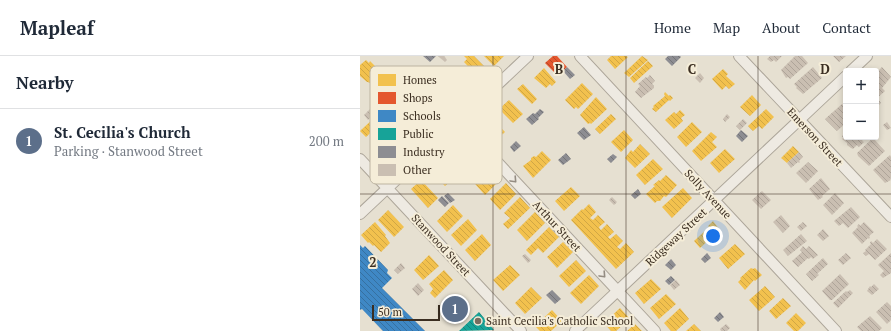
<!DOCTYPE html>
<meta charset="utf-8">
<style>
body{margin:0;font-family:"PT Serif",serif;background:#f6f6f7;color:#1f2937}
.controls{position:absolute;right:12px;top:12px;display:grid;overflow:hidden;border-radius:4px;box-shadow:0 2px 6px #0003}
.controls button{width:36px;height:36px;display:grid;place-items:center;padding:0;border:0;border-bottom:1px solid #e0e1e3;background:#fff;color:#1f2937;font:20px sans-serif}
.scale{position:absolute;left:12px;bottom:10px;width:68px;box-sizing:border-box;padding-left:4px;border:2px solid #3b2e21;border-top:0;font-size:11px;line-height:14px;white-space:nowrap;color:#3b2e21;-webkit-text-stroke:3px #f5edd8;paint-order:stroke}
.you{position:absolute;left:353px;top:180px;width:14px;height:14px;margin:-10px;border:3px solid #fff;border-radius:50%;background:#1a73e8;box-shadow:0 0 0 6px #1a73e833}
.badge{display:grid;place-items:center;width:26px;height:26px;border-radius:50%;background:#d93025;color:#fff;font-size:13px;font-weight:700}
.pin{position:absolute;translate:-50% -50%;border:2px solid #fff;box-shadow:0 1px 4px #0006}
.list{margin:0;padding:0;list-style:none}
h2{display:flex;justify-content:space-between;align-items:center;height:52px;margin:0;padding:0 16px;font-size:17px}
h2 small{font-size:13px;font-weight:400;color:#747a83}
.list li{display:grid;grid-template-columns:26px 1fr auto;gap:12px;align-items:center;box-sizing:border-box;height:64px;padding:0 16px;border-top:1px solid #e0e1e3}
.list b{display:block;font-size:15px;white-space:nowrap}
.list p{margin:0;font-size:13px;white-space:nowrap;color:#747a83}
.list em{font-size:13px;font-style:normal;color:#747a83}
.map{position:relative;flex:none;width:531px;height:275px;overflow:hidden}
header{display:flex;align-items:center;gap:24px;box-sizing:border-box;height:56px;padding:0 20px;background:#fff;border-bottom:1px solid #e0e1e3}
header strong{font-size:19px}
nav{display:flex;gap:22px;margin-inline-start:auto;font-size:14px}
main{display:flex}
aside{flex:1;background:#fff}
.map>svg:first-child{display:block}
.homes{fill:url(#homes-back-hatch)}
.shops{fill:url(#shops-back-hatch)}
.schools{fill:url(#schools-back-hatch)}
.public{fill:url(#public-back-hatch)}
.industry{fill:url(#industry-back-hatch)}
.building{fill:url(#building-back-hatch)}
.lines{fill:none;stroke-linecap:round;stroke-linejoin:round}
.minor-casing{stroke:#aca599;stroke-width:12}
.minor{stroke:#eeeae2;stroke-width:10}
.oneway{stroke:#948c82}
.grid{fill:none;stroke:#3b2e21;stroke-width:1;stroke-opacity:0.55}
.poi-dot{fill:#776c5f;stroke:#f5edd8;stroke-width:1.5}
.labels{text-anchor:middle;stroke-width:4;stroke-linejoin:round;paint-order:stroke}
.street-label{font-size:11px;fill:#3b2e21;stroke:#f5edd8}
.poi-label{font-size:11px;fill:#3b2e21;stroke:#f5edd8;text-anchor:start}
.key{fill:#f5edd8;stroke:#bdb4a1;stroke-width:1}
.key-label{font-size:11px;fill:#3b2e21}
.grid-label{font-size:13px;text-anchor:middle;font-weight:bold;fill:#3b2e21;stroke:#f5edd8;stroke-width:4;stroke-linejoin:round;paint-order:stroke}
</style>
<header>
<strong>Mapleaf</strong>
<nav><a>Home</a><a>Map</a><a>About</a><a>Contact</a></nav>
</header>
<main>
<aside>
<h2>Nearby<small></small></h2>
<ul class="list">
<li><span class="badge" style="background:#5c6f8a">1</span><div><b>St. Cecilia's Church</b><p>Parking · Stanwood Street</p></div><em>200 m</em></li>
</ul>
</aside>
<div class="map">
<svg width="531" height="275" viewBox="0 0 531 275">
<defs>
<pattern id="homes-back-hatch" width="6" height="6" patternUnits="userSpaceOnUse"><rect width="6" height="6" fill="#f2c14e"/><path d="M-1 5l2 2M0 0l6 6M5-1l2 2" fill="none" stroke="#d0a644"/></pattern>
<pattern id="shops-back-hatch" width="6" height="6" patternUnits="userSpaceOnUse"><rect width="6" height="6" fill="#e4572e"/><path d="M-1 5l2 2M0 0l6 6M5-1l2 2" fill="none" stroke="#ba4827"/></pattern>
<pattern id="schools-back-hatch" width="6" height="6" patternUnits="userSpaceOnUse"><rect width="6" height="6" fill="#3f88c5"/><path d="M-1 5l2 2M0 0l6 6M5-1l2 2" fill="none" stroke="#3670a0"/></pattern>
<pattern id="public-back-hatch" width="6" height="6" patternUnits="userSpaceOnUse"><rect width="6" height="6" fill="#17a398"/><path d="M-1 5l2 2M0 0l6 6M5-1l2 2" fill="none" stroke="#16857c"/></pattern>
<pattern id="industry-back-hatch" width="6" height="6" patternUnits="userSpaceOnUse"><rect width="6" height="6" fill="#8d8d92"/><path d="M-1 5l2 2M0 0l6 6M5-1l2 2" fill="none" stroke="#747477"/></pattern>
<pattern id="building-back-hatch" width="6" height="6" patternUnits="userSpaceOnUse"><rect width="6" height="6" fill="#cabfb2"/><path d="M-1 5l2 2M0 0l6 6M5-1l2 2" fill="none" stroke="#aea499"/></pattern>
</defs>
<rect width="100%" height="100%" fill="#e6e0d1"/>
<path class="homes" d="M 104,0 L 114,0 L 128,14 L 119,22 L 104,6 L 107,3 Z
M 124,0 L 144,0 L 134,10 Z
M 251,0 L 266,0 L 268,1 L 255,13 L 247,4 Z
M 282,0 L 288,4 L 269,21 L 264,17 Z
M 6,4 L 9,7 L 10,5 L 15,10 L 13,11 L 18,17 L 20,15 L 23,18 L 21,20 L 23,21 L 13,29 L 8,26 L 7,26 L 0,20 L 0,9 Z
M 288,5 L 293,10 L 274,27 L 270,22 Z
M 184,12 L 196,26 L 192,30 L 190,28 L 186,32 L 174,22 Z
M 363,13 L 368,18 L 366,20 L 375,28 L 369,33 L 366,30 L 362,34 L 352,23 Z
M 222,27 L 233,38 L 218,53 L 216,51 L 214,53 L 205,44 Z
M 163,28 L 177,43 L 172,48 L 157,33 Z
M 305,36 L 309,40 L 310,39 L 313,42 L 310,45 L 309,44 L 296,56 L 292,53 L 294,51 L 293,50 L 305,40 L 304,38 Z
M 392,39 L 401,49 L 390,60 L 380,51 Z
M 236,41 L 247,53 L 231,68 L 230,67 L 228,68 L 220,59 Z
M 149,44 L 163,58 L 153,67 L 139,53 Z
M 406,53 L 414,61 L 402,73 L 399,70 L 393,75 L 388,70 Z
M 320,54 L 325,59 L 321,62 L 323,65 L 314,73 L 305,64 L 314,56 L 316,58 Z
M 251,58 L 256,63 L 240,78 L 235,73 Z
M 15,61 L 21,67 L 6,81 L 0,75 Z
M 131,61 L 145,76 L 135,85 L 121,70 Z
M 332,66 L 342,76 L 326,91 L 317,81 Z
M 264,74 L 273,84 L 261,96 L 251,86 Z
M 351,76 L 357,81 L 352,86 L 357,91 L 341,105 L 332,95 Z
M 280,88 L 290,98 L 275,112 L 265,102 L 271,94 L 273,96 Z
M 433,90 L 439,96 L 427,107 L 421,102 Z
M 365,93 L 375,103 L 359,117 L 350,107 Z
M 182,95 L 191,104 L 173,122 L 163,110 L 171,104 L 171,102 L 174,100 L 176,101 Z
M 293,103 L 303,113 L 285,129 L 276,119 Z
M 75,108 L 91,125 L 85,130 L 80,125 L 78,127 L 67,116 Z
M 131,112 L 141,123 L 125,139 L 115,128 Z
M 306,119 L 317,129 L 306,141 L 304,140 L 300,145 L 297,145 L 295,147 L 286,138 L 295,130 L 293,129 L 299,124 L 300,125 Z
M 61,124 L 78,142 L 68,152 L 51,133 Z
M 146,127 L 156,138 L 140,154 L 130,143 Z
M 211,131 L 220,140 L 204,155 L 195,145 Z
M 323,132 L 332,142 L 312,162 L 302,151 Z
M 160,141 L 170,152 L 148,173 L 143,168 L 150,162 L 144,157 Z
M 229,148 L 236,156 L 230,162 L 233,164 L 238,159 L 245,166 L 239,171 L 240,173 L 241,174 L 247,168 L 254,176 L 248,181 L 250,183 L 256,178 L 263,185 L 257,191 L 260,193 L 266,187 L 274,196 L 256,213 L 211,164 L 222,153 L 223,154 Z
M 93,149 L 103,160 L 87,176 L 77,165 Z
M 28,154 L 44,171 L 34,181 L 18,164 Z
M 175,156 L 185,167 L 167,185 L 157,174 Z
M 108,163 L 117,174 L 101,190 L 91,179 Z
M 353,165 L 360,174 L 340,192 L 334,185 L 349,171 L 348,170 Z
M 15,166 L 26,179 L 25,180 L 30,187 L 21,196 L 14,189 L 13,190 L 9,186 L 8,187 L 1,179 Z
M 189,171 L 199,181 L 183,197 L 178,192 L 171,199 L 166,194 Z
M 122,178 L 131,189 L 115,205 L 105,194 Z
M 203,186 L 213,196 L 197,212 L 187,201 Z
M 375,188 L 385,198 L 368,213 L 359,202 Z
M 69,199 L 79,210 L 63,224 L 54,214 Z
M 216,204 L 226,215 L 209,231 L 199,220 Z
M 150,209 L 160,219 L 143,235 L 133,224 Z
M 391,212 L 393,213 L 395,212 L 402,219 L 395,225 L 394,224 L 385,234 L 378,226 L 381,223 L 380,222 Z
M 84,214 L 93,224 L 75,242 L 70,237 L 73,233 L 69,228 Z
M 229,219 L 239,230 L 221,248 L 210,237 Z
M 291,223 L 301,233 L 284,248 L 275,237 Z
M 405,230 L 415,241 L 399,255 L 389,244 Z
M 171,231 L 182,242 L 165,258 L 155,247 Z
M 306,238 L 316,248 L 299,263 L 290,252 Z
M 423,242 L 431,250 L 416,263 L 409,255 Z
M 260,252 L 270,263 L 256,275 L 251,275 L 244,267 Z
M 320,252 L 329,263 L 316,275 L 311,275 L 304,267 Z
M 192,254 L 202,265 L 191,275 L 180,275 L 175,270 Z
M 436,257 L 446,267 L 438,275 L 434,275 L 426,267 Z
M 275,268 L 282,275 L 267,275 Z
M 334,268 L 341,275 L 326,275 Z"/>
<path class="shops" d="M 193,0 L 197,0 L 207,11 L 198,20 L 185,7 Z"/>
<path class="schools" d="M 0,189 L 3,192 L 5,190 L 28,214 L 27,217 L 32,222 L 22,232 L 65,275 L 23,275 L 2,253 L 0,254 Z"/>
<path class="public" d="M 119,256 L 134,274 L 99,275 Z"/>
<path class="industry" d="M 63,0 L 76,0 L 70,6 Z
M 308,0 L 320,0 L 321,1 L 312,10 L 305,3 Z
M 207,11 L 215,19 L 210,23 L 203,15 Z
M 180,53 L 184,56 L 178,62 L 179,63 L 172,69 L 166,63 L 173,57 L 175,58 Z
M 224,71 L 231,79 L 224,84 L 217,77 Z
M 381,74 L 388,80 L 382,86 L 376,80 Z
M 156,85 L 161,90 L 154,96 L 150,91 Z
M 206,97 L 211,103 L 203,109 L 198,104 Z
M 253,98 L 257,101 L 251,107 L 247,103 Z
M 278,133 L 281,138 L 275,143 L 271,139 Z
M 88,137 L 95,144 L 90,147 L 84,140 Z
M 82,140 L 89,147 L 85,151 L 78,144 Z
M 347,197 L 351,202 L 345,207 L 341,203 Z
M 311,203 L 316,209 L 311,214 L 305,209 Z
M 311,220 L 315,224 L 309,229 L 305,225 Z
M 192,234 L 201,243 L 195,248 L 186,239 Z
M 360,256 L 364,261 L 358,266 L 354,262 Z"/>
<path class="building" d="M 78,0 L 84,0 L 87,4 L 85,6 Z
M 410,0 L 422,0 L 416,6 L 414,4 L 411,6 L 407,3 Z
M 435,0 L 442,0 L 448,7 L 430,23 L 428,21 L 426,22 L 421,14 Z
M 473,0 L 486,0 L 479,6 Z
M 453,11 L 462,22 L 443,38 L 436,32 L 437,31 L 434,28 Z
M 522,11 L 531,21 L 522,32 L 525,35 L 524,36 L 517,42 L 521,47 L 516,52 L 516,17 Z
M 340,17 L 344,22 L 340,27 L 335,22 Z
M 290,19 L 295,25 L 292,28 L 294,30 L 294,32 L 281,42 L 275,36 L 280,30 L 278,28 L 286,21 L 287,22 Z
M 482,48 L 486,53 L 486,67 L 477,75 L 465,63 Z
M 13,50 L 18,54 L 8,64 L 4,59 Z
M 367,58 L 370,61 L 365,66 L 363,63 Z
M 383,63 L 387,67 L 380,74 L 376,70 Z
M 527,66 L 531,72 L 527,74 L 523,69 Z
M 486,76 L 486,81 L 505,81 L 502,85 L 504,86 L 499,91 L 497,89 L 493,93 L 491,92 L 487,89 L 487,87 L 482,83 L 483,82 L 482,80 Z
M 513,82 L 525,95 L 509,110 L 498,100 L 497,97 Z
M 439,96 L 443,101 L 439,105 L 440,106 L 439,107 L 438,106 L 431,112 L 427,107 Z
M 530,99 L 531,101 L 531,122 L 530,123 L 531,124 L 525,127 L 513,114 Z
M 448,106 L 458,115 L 446,127 L 436,117 Z
M 461,122 L 470,133 L 462,140 L 463,141 L 458,144 L 449,133 Z
M 402,135 L 411,144 L 401,153 L 392,144 Z
M 475,137 L 484,147 L 472,159 L 463,149 Z
M 252,141 L 257,146 L 254,149 L 249,144 Z
M 491,151 L 500,161 L 488,172 L 483,167 L 479,170 L 474,165 Z
M 421,159 L 430,170 L 423,177 L 413,166 Z
M 443,166 L 447,170 L 441,175 L 437,171 Z
M 504,166 L 514,176 L 509,180 L 510,181 L 509,183 L 508,182 L 502,188 L 492,177 L 498,171 L 497,170 L 499,168 L 500,170 Z
M 463,173 L 469,180 L 463,185 L 457,179 Z
M 441,178 L 447,185 L 428,200 L 423,194 Z
M 517,183 L 527,193 L 515,204 L 509,198 L 506,200 L 503,197 L 506,195 L 505,194 L 511,188 L 510,187 L 511,185 L 513,187 Z
M 443,190 L 446,193 L 449,190 L 458,199 L 453,203 L 451,201 L 449,203 L 448,202 L 438,211 L 432,205 L 442,196 L 440,194 Z
M 486,197 L 491,202 L 483,209 L 478,204 Z
M 531,197 L 531,217 L 523,222 L 520,219 L 524,215 L 518,209 Z
M 165,198 L 171,204 L 168,207 L 162,200 Z
M 463,202 L 468,208 L 457,218 L 459,219 L 452,225 L 446,218 Z
M 41,207 L 45,212 L 38,218 L 34,214 Z
M 480,218 L 489,228 L 472,244 L 470,244 L 462,235 Z
M 316,224 L 320,229 L 314,234 L 310,229 Z
M 58,227 L 64,234 L 58,240 L 52,233 Z
M 514,228 L 519,233 L 512,239 L 507,235 L 510,230 L 511,231 Z
M 490,234 L 493,237 L 478,252 L 473,247 L 486,235 L 487,236 Z
M 527,246 L 531,250 L 531,264 L 527,268 L 516,256 Z
M 510,260 L 522,272 L 519,275 L 501,275 L 497,271 Z
M 366,268 L 370,272 L 367,275 L 361,275 L 360,273 Z"/>
<g class="lines">
<defs>
<path id="minor" d="M 220,0 L 476,275
M 379,0 L 531,161
M 491,15 L 507,0
M 99,65 L 295,275
M 0,103 L 161,275
M 0,158 L 168,0
M 215,275 L 486,20"/>
</defs>
<use href="#minor" class="minor-casing"/>
<use href="#minor" class="minor"/>
</g>
<defs><path id="oneway-chevron" d="M-2-3.5L2.5 0L-2 3.5" fill="none" stroke-width="1.6" stroke-linecap="round" stroke-linejoin="round"/></defs>
<g class="oneway">
<use href="#oneway-chevron" transform="translate(154 124) rotate(47)"/>
<use href="#oneway-chevron" transform="translate(243 219) rotate(47)"/>
</g>
<path class="grid" d="M 133,0 L 133,275M 266,0 L 266,275M 398,0 L 398,275M 0,138 L 531,138"/>
<circle class="poi-dot" cx="118" cy="265" r="4"/>
<g class="labels">
<g class="street-label">
<text transform="translate(455 81) rotate(47)" y="4">Emerson Street</text>
<text transform="translate(348 138) rotate(47)" y="4">Solly Avenue</text>
<text transform="translate(197 170) rotate(47)" y="4">Arthur Street</text>
<text transform="translate(316 181) rotate(-43)" y="4">Ridgeway Street</text>
<text transform="translate(81 189) rotate(47)" y="4">Stanwood Street</text>
</g>
<g class="poi-label">
<text x="126" y="269">Saint Cecilia's Catholic School</text>
</g>
</g>
<rect x="10" y="10" width="132" height="118" rx="6" class="key"/>
<rect x="18" y="18" width="18" height="12" fill="#f2c14e"/>
<rect x="18" y="36" width="18" height="12" fill="#e4572e"/>
<rect x="18" y="54" width="18" height="12" fill="#3f88c5"/>
<rect x="18" y="72" width="18" height="12" fill="#17a398"/>
<rect x="18" y="90" width="18" height="12" fill="#8d8d92"/>
<rect x="18" y="108" width="18" height="12" fill="#cabfb2"/>
<g class="key-label">
<text x="43" y="28">Homes</text>
<text x="43" y="46">Shops</text>
<text x="43" y="64">Schools</text>
<text x="43" y="82">Public</text>
<text x="43" y="100">Industry</text>
<text x="43" y="118">Other</text>
</g>
<g class="grid-label">
<text x="199" y="18">B</text>
<text x="332" y="18">C</text>
<text x="465" y="18">D</text>
<text x="13" y="211">2</text>
</g>
</svg>
<div class="controls">
<button>+</button>
<button>−</button>
</div>
<div class="scale">50 m</div>
<div class="you"></div>
<div class="pin badge" style="left:95px;top:253px;background:#5c6f8a">1</div>
</div>
</main>
